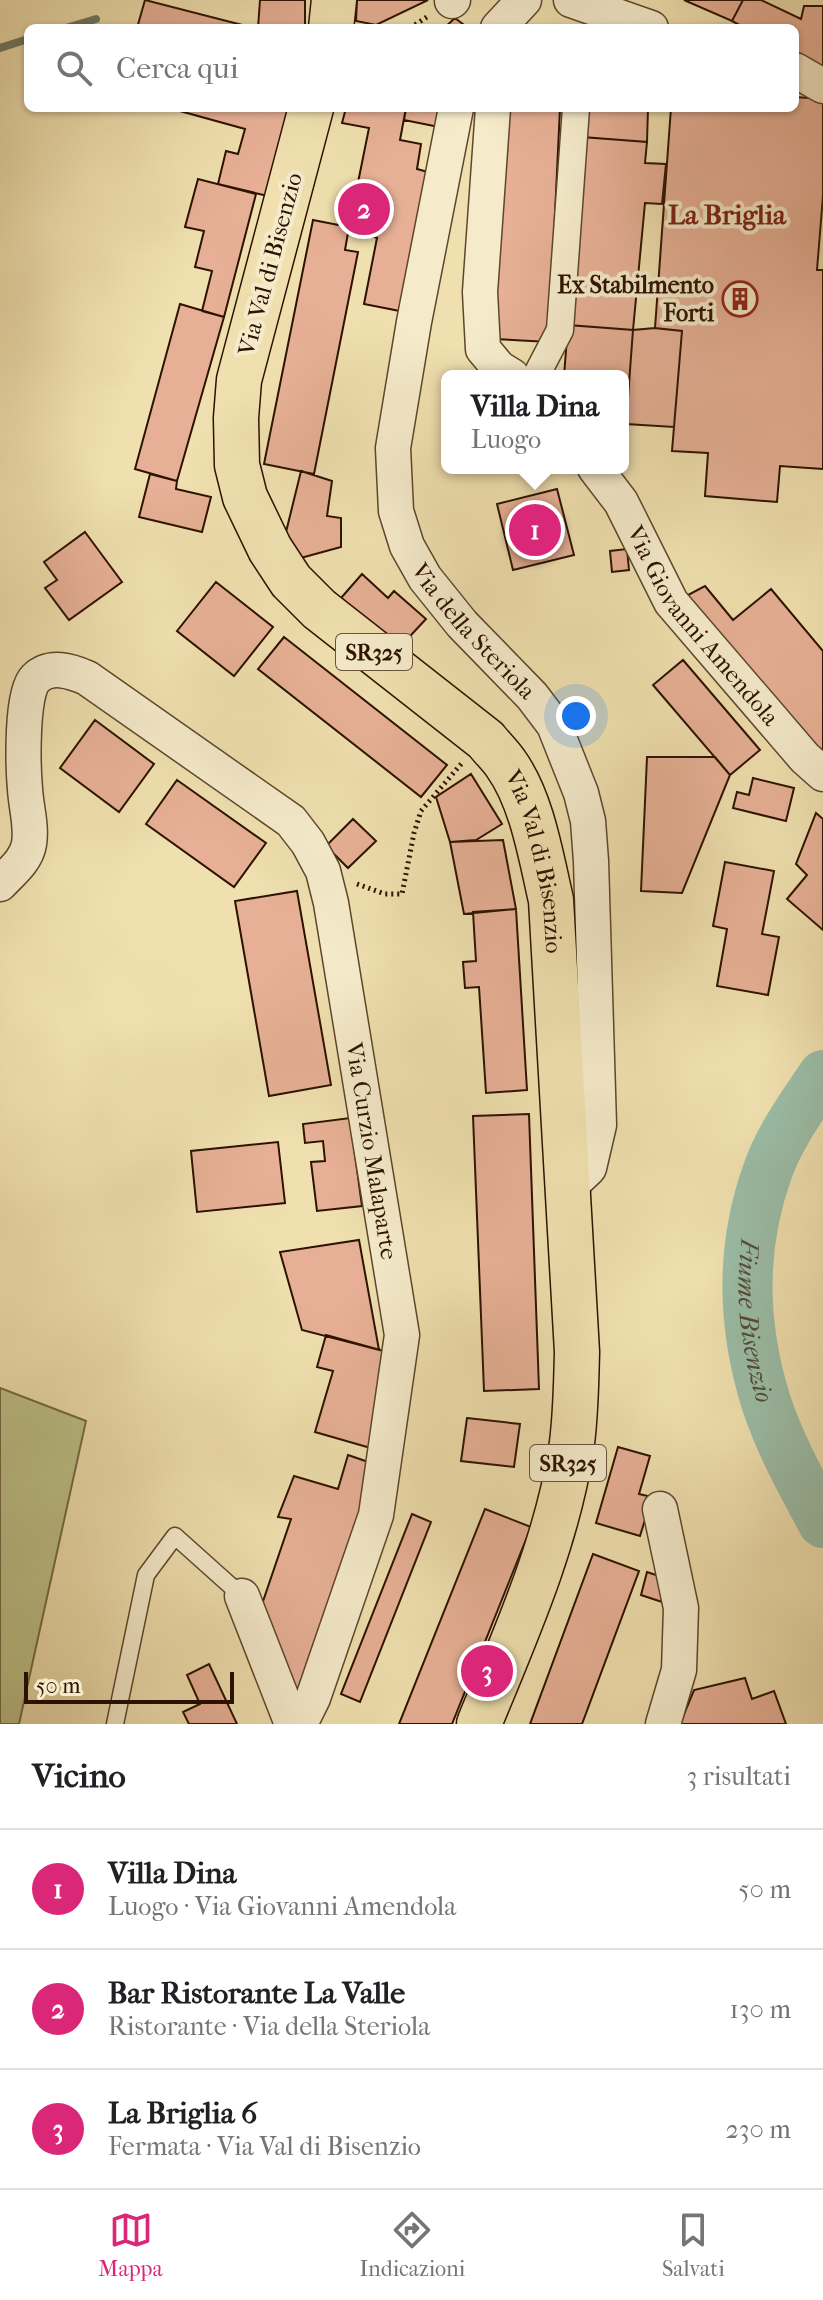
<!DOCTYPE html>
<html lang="it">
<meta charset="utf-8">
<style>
body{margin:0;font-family:"IM FELL French Canon",serif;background:#f6f6f6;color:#202124}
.scale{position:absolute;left:24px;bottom:20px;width:210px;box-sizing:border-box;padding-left:8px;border:4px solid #2c1201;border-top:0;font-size:22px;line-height:28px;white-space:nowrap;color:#2c1201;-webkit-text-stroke:6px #f5ebcb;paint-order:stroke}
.you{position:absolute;left:576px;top:716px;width:28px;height:28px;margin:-20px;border:6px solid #fff;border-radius:50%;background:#1a73e8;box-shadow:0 0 0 12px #1a73e833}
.badge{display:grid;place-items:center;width:52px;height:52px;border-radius:50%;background:#db2777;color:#fff;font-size:26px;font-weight:700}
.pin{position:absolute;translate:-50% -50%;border:4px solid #fff;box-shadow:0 2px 8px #0006}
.popup{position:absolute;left:441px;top:370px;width:188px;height:104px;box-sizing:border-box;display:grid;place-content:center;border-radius:12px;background:#fff;filter:drop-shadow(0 2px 6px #0005);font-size:26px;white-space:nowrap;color:#757577}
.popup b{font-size:30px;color:#202124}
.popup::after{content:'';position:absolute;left:50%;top:100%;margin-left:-16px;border:16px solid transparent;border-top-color:#fff}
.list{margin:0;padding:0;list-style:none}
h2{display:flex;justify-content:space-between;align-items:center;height:104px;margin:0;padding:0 32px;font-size:34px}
h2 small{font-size:26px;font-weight:400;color:#757577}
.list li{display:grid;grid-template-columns:52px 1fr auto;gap:24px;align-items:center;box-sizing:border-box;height:120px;padding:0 32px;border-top:2px solid #e0e0e0}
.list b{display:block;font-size:30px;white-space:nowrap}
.list p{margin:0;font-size:26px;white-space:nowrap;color:#757577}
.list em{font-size:26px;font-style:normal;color:#757577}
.icon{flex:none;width:44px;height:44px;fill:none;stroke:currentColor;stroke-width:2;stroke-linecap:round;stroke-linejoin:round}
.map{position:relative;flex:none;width:823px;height:1724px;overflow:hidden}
.search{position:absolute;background:#fff;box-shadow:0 2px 6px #0004;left:24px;right:24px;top:24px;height:88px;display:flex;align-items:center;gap:20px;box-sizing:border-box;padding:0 28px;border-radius:12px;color:#757577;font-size:30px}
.sheet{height:464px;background:#fff}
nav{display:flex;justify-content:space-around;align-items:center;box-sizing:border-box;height:112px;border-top:2px solid #e0e0e0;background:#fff;font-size:22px;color:#757577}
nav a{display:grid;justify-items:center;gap:4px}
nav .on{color:#db2777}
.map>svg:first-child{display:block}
.green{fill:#bdc188;stroke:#746a44;stroke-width:2}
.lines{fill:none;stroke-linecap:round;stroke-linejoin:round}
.stream{stroke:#6f7965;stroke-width:8}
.river{stroke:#9bbda7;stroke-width:50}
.building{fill:#e7b096;stroke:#2c1201;stroke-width:2}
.service-casing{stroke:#5d462c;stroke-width:19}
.pedestrian-casing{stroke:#5d462c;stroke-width:29}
.minor-casing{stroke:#5d462c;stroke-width:37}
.primary-casing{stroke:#2c1201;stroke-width:47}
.path{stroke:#2c1201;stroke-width:5;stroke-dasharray:2 4;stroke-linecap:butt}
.service{stroke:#f5ebcb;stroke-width:16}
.pedestrian{stroke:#f5ebcb;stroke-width:26}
.minor{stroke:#f5ebcb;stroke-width:34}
.primary{stroke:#f0e0af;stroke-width:44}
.labels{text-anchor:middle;stroke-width:8;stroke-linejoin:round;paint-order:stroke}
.shield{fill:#f5ebcb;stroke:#68533e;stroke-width:2}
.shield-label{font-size:22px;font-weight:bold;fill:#2c1201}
.street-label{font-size:24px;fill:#2c1201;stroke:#f5ebcb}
.poi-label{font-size:24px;font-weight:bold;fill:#2c1201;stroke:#f5ebcb;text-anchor:end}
.water-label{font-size:26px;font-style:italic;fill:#534e3b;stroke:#f5ebcb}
.quarter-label{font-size:28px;font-weight:bold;fill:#7a1f14;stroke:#f5ebcb}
</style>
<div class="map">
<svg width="823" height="1724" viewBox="0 0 823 1724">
<rect width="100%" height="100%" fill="#f0e0af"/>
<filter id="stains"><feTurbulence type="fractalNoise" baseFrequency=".0025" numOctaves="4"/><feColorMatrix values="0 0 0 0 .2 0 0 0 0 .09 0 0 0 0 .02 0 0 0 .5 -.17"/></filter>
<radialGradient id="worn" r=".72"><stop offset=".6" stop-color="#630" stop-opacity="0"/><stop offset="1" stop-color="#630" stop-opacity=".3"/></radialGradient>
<path class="green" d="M 0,1388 L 86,1421 L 19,1724 L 0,1724 Z"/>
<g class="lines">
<path class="stream" d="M 66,28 L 96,19
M 0,48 L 28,39"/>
<path class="river" id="s1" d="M 823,1075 C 803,1105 780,1136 768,1170 C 740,1247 742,1325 766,1402 C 780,1445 802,1484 823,1523"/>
</g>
<path class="building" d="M 145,0 L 254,28 L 137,28 Z
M 260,0 L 305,0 L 305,28 L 258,28 Z
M 357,0 L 428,0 L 376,25 L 356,21 Z
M 684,0 L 743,0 L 732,21 Z
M 743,0 L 761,0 L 801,19 L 804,6 L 823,6 L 823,69 L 795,54 L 795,28 L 745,28 L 732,21 Z
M 455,18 L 468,28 L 444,28 Z
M 795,97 L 823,99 L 823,196 L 817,270 L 823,270 L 823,469 L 780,466 L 777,502 L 705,496 L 708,453 L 672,451 L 682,331 L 655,328 L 671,108 L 795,108 Z
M 169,108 L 295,108 L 272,197 L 218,184 L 226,151 L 238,154 L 245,129 Z
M 346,108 L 406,108 L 400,140 L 421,144 L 417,169 L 439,175 L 410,313 L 364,304 L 377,238 L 349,227 L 369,128 L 342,123 Z
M 406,108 L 452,108 L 449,129 L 404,120 Z
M 505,108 L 560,108 L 549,342 L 494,339 Z
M 584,108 L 648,108 L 647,142 L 582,137 Z
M 582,137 L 647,142 L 645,163 L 666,164 L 662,204 L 645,203 L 633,330 L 568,325 Z
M 198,179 L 256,194 L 224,317 L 202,311 L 212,271 L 195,267 L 204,231 L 185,227 Z
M 313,220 L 349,227 L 345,250 L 358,252 L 314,474 L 264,464 Z
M 180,304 L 224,317 L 177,481 L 135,469 Z
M 568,325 L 633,330 L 626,424 L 623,424 L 623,376 L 564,376 Z
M 655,328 L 682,331 L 674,427 L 626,424 L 633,330 Z
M 301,471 L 332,481 L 327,516 L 341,518 L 341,547 L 297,559 L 286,532 Z
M 150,474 L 177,481 L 176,489 L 211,497 L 202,532 L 139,517 Z
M 557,489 L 574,555 L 513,570 L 497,504 Z
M 85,532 L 122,582 L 69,620 L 45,588 L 57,580 L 44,562 Z
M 627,549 L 629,570 L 612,572 L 610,551 Z
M 362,574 L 388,598 L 394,591 L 426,619 L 398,649 L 341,598 Z
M 216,582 L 273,627 L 234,676 L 177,631 Z
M 705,586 L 733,620 L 771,589 L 823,651 L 823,762 L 686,596 Z
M 284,637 L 447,765 L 421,797 L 258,669 Z
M 683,660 L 760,750 L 730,775 L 653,685 Z
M 95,720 L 154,764 L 119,812 L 60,768 Z
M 647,757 L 715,757 L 730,775 L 682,893 L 641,891 Z
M 471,774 L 502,824 L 476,840 L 450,842 L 436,797 Z
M 753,778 L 794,788 L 786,821 L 733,808 L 737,792 L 749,795 Z
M 177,780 L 266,843 L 234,887 L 146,824 Z
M 816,813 L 823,819 L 823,930 L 787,899 L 807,875 L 796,864 Z
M 353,819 L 376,841 L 348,868 L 326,846 Z
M 503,840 L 516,909 L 464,914 L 450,842 Z
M 725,862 L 774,871 L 762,934 L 779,937 L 768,995 L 717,986 L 727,929 L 713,926 Z
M 297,891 L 331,1085 L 269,1096 L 235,901 Z
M 516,909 L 527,1090 L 486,1093 L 479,987 L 465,988 L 463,962 L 476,961 L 473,912 Z
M 529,1114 L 539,1389 L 484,1391 L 473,1116 Z
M 350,1118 L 362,1206 L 317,1211 L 311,1162 L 325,1161 L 323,1141 L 305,1143 L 303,1124 Z
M 278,1142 L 285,1203 L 197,1212 L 191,1151 Z
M 359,1240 L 379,1350 L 302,1330 L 280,1252 Z
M 326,1335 L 391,1353 L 374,1449 L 315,1432 L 333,1371 L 317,1367 Z
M 467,1418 L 520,1424 L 514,1467 L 461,1461 Z
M 618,1447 L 650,1456 L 639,1494 L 652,1497 L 640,1536 L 596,1523 Z
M 348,1455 L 377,1465 L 303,1708 L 257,1619 L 291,1519 L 278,1517 L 294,1476 L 338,1489 Z
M 485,1509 L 531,1527 L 452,1724 L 399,1724 Z
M 412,1514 L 431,1522 L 360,1702 L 341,1694 Z
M 593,1554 L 639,1571 L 582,1724 L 530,1724 Z
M 647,1572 L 659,1576 L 665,1603 L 641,1595 Z
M 209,1664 L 237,1724 L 189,1724 L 183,1712 L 200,1704 L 187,1675 Z
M 745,1678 L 752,1699 L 774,1691 L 786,1724 L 680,1724 L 694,1690 Z"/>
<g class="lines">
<defs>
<path id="service" d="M 115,1724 L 146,1575 L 175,1536 L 242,1596"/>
<path id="pedestrian" d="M 536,376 L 560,330 L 576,108"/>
<g id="minor">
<path d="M 571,0 L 651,28"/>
<path d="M 452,1 L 453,0"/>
<path d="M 498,28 L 524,0"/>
<path d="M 795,70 L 823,86"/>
<path id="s2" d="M 456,108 L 414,322 L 393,448 L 396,511 L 407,546 L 425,578 L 462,624 L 532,696 L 554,725 L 581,793 L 588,821 L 591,861 L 599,1125 L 589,1168 L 569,1187"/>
<path d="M 493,108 L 480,292 L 483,349 L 499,368 L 512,376"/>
<path id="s3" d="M 595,468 L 621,502 L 671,602 L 805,758 L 823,774"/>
<path id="s4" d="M 0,884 C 11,872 26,861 29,844 C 32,826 26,807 25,789 C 23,767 21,693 35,679 C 50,664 71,671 87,678 L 291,821 L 308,843 L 323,871 L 331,903 L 402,1335 L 376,1515 L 313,1698 L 300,1724"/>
<path d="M 660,1509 L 681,1608 L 679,1670 L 663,1724"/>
<path d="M 242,1596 L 292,1724"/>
</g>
<g id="primary">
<path d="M 331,28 L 334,0"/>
<path id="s5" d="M 311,108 L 239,380 L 236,418 L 237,465 L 245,497 L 270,549 L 291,581 L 319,609 L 486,740 C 492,748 500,755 506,764 C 532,800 541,857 551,900 L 577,1352 C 576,1385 576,1417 571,1450 C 556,1545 515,1636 479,1724"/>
</g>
</defs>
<use href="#service" class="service-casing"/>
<use href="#pedestrian" class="pedestrian-casing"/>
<use href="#minor" class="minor-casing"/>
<use href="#primary" class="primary-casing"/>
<path class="path" d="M 410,28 L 427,17
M 357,884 L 385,894 L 402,894 L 414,833 L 421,811 L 462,763"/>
<use href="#service" class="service"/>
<use href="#pedestrian" class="pedestrian"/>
<use href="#minor" class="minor"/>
<use href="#primary" class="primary"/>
</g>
<defs>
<symbol id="building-ring" viewBox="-11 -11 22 22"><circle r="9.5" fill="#f5ebcb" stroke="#8f2418" stroke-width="1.5"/><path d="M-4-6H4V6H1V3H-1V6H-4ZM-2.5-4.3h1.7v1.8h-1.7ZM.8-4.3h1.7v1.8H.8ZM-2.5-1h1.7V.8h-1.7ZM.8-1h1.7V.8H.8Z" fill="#8f2418"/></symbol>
</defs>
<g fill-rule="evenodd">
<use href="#building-ring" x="720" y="279" width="40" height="40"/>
</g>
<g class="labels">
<g class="shield">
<rect x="336" y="634" width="76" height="36" rx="6"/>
<rect x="530" y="1445" width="76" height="36" rx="6"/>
</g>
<g class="shield-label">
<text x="374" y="660">SR325</text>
<text x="568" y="1471">SR325</text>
</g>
<g class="street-label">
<text transform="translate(270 264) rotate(-75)" y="8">Via Val di Bisenzio</text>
<text dy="8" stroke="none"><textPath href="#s3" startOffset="192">Via Giovanni Amendola</textPath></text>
<text dy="8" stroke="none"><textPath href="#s2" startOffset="554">Via della Steriola</textPath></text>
<text dy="8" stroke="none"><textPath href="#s5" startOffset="882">Via Val di Bisenzio</textPath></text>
<text dy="8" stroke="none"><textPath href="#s4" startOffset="866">Via Curzio Malaparte</textPath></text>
</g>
<g class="poi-label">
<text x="714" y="293">Ex Stabilmento<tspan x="714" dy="28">Forti</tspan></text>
</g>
<g class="water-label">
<text dy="9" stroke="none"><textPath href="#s1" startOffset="264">Fiume Bisenzio</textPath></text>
</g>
<g class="quarter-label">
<text x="727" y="224">La Briglia</text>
</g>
</g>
<rect width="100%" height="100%" filter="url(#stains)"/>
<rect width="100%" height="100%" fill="url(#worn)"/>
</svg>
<div class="scale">50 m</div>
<div class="you"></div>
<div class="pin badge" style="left:535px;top:530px">1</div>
<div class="popup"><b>Villa Dina</b>Luogo</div>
<div class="pin badge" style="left:364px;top:209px">2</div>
<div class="pin badge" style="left:487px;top:1671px">3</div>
<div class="search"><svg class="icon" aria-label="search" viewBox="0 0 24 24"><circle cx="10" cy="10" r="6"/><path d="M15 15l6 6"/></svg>Cerca qui</div>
</div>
<section class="sheet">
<h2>Vicino<small>3 risultati</small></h2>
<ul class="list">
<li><span class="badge">1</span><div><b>Villa Dina</b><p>Luogo · Via Giovanni Amendola</p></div><em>50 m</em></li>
<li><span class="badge">2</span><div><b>Bar Ristorante La Valle</b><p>Ristorante · Via della Steriola</p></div><em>130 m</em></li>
<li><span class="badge">3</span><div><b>La Briglia 6</b><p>Fermata · Via Val di Bisenzio</p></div><em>230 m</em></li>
</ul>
</section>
<nav>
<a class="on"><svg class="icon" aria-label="map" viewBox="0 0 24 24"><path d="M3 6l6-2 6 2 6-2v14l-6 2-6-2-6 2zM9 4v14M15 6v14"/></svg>Mappa</a>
<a><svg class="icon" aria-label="directions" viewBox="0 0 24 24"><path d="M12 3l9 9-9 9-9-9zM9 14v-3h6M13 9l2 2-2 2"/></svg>Indicazioni</a>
<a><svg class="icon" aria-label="saved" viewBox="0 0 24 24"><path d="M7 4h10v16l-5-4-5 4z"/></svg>Salvati</a>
</nav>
